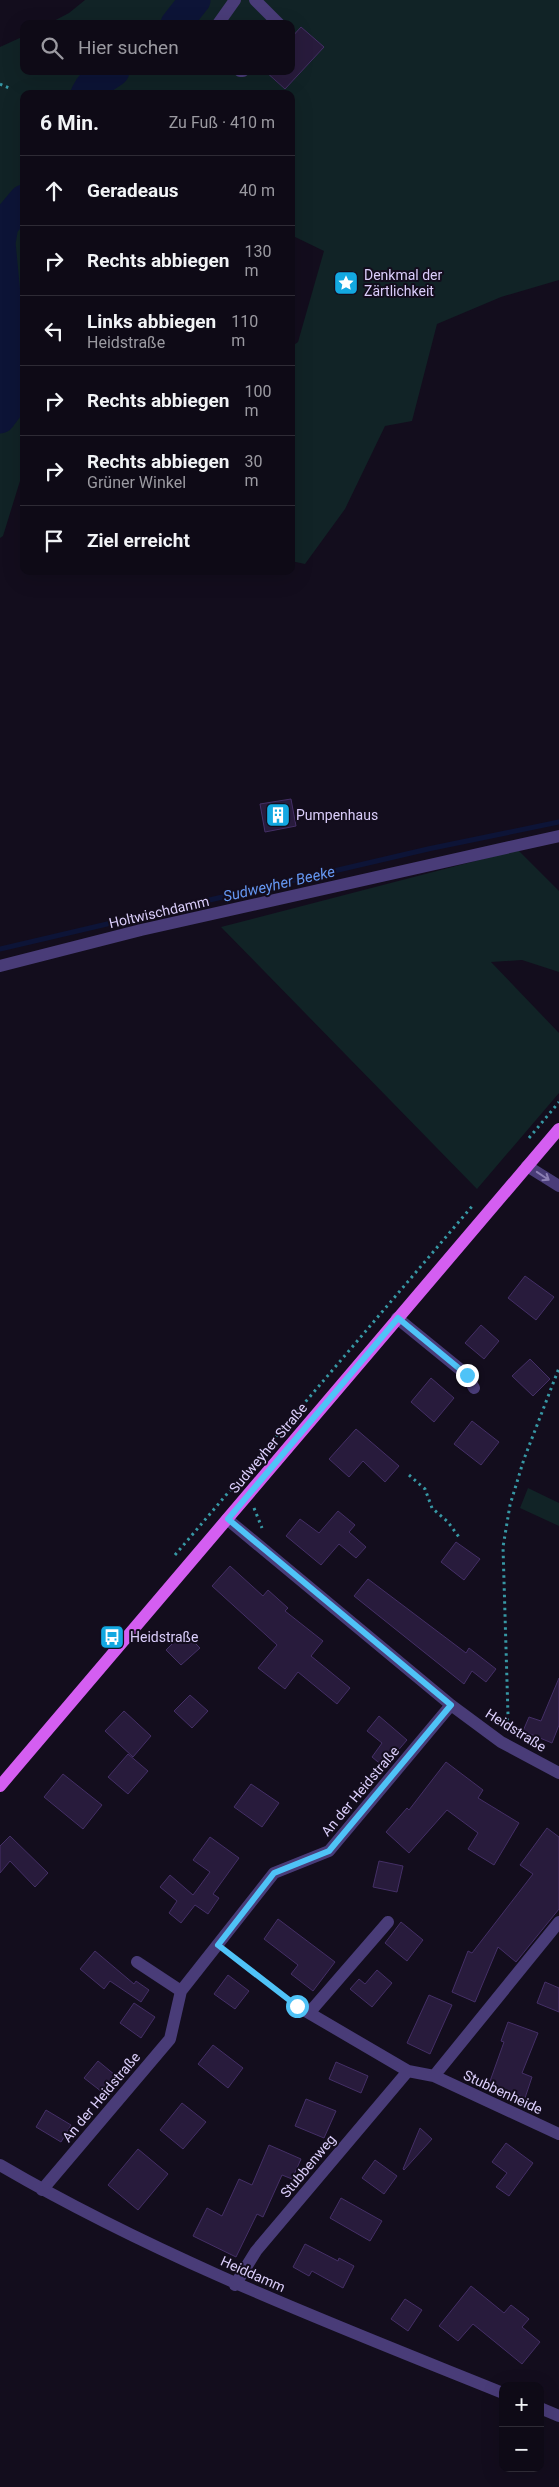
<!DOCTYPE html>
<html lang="de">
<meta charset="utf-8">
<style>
body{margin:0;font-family:Roboto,sans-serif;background:#17131f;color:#f1f3f6}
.controls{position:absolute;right:15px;bottom:15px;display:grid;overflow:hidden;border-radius:10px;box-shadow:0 5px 20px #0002}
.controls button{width:45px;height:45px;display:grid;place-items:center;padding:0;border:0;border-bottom:1px solid #2e2b35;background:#0e0a16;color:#f1f3f6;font:25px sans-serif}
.stop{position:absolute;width:15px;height:15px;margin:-11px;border:4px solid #4fc3f7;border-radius:50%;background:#fff}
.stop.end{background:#4fc3f7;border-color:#fff;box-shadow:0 1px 5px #0008}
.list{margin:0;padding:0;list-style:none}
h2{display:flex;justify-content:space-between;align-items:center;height:65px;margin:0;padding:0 20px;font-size:21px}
h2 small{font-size:16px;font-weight:400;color:#9b9aa1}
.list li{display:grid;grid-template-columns:32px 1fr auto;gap:15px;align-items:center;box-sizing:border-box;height:70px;padding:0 20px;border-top:1px solid #2e2b35}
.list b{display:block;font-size:19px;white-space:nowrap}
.list p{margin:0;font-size:16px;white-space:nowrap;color:#9b9aa1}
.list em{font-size:16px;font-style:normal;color:#9b9aa1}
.icon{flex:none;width:28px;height:28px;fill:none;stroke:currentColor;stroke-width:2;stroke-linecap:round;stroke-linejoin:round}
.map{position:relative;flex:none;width:559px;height:2487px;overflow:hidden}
.search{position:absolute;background:#0e0a16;box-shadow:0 5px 20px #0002;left:20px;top:20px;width:275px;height:55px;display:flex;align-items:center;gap:12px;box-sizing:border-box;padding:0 18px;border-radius:10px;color:#9b9aa1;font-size:19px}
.panel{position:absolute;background:#0e0a16;box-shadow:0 5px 20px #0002;left:20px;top:90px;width:275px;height:485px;border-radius:10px}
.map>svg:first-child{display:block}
.green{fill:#112326}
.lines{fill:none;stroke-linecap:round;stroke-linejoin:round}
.stream{stroke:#0d1437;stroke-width:5}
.river{stroke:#0d1437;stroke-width:31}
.building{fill:#281b3c;stroke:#442f66}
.path{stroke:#3798a5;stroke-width:3;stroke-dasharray:2.5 4;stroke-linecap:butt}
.minor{stroke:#493c78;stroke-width:12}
.major{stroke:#d45ef1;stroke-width:12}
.oneway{stroke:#8b7eb3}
.route{stroke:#4fc3f7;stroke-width:6}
.labels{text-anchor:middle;stroke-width:4;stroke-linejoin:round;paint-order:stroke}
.poi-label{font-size:14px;fill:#dbcefb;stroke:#130d1d;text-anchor:start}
.street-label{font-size:14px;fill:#dbcefb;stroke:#130d1d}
.water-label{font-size:15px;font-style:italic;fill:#6597f2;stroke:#130d1d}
</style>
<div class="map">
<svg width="559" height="2487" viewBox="0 0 559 2487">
<rect width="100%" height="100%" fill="#130d1d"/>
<path class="green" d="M 85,0 L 559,0 L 559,280 L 501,297 L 437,324 L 412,421 L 385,426 L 345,509 L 305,564 L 291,561 L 291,347 L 298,342 L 324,251 L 291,235 L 291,94 L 24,94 L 24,468 L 3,536 L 0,538 L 0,47 L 24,36 L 24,71 L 291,71 L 291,24 L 48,24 L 69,13 Z
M 518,850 L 559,891 L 559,972 L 522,960 L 491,962 L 559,1033 L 559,1093 L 477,1189 L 221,927 Z
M 528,1488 L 559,1503 L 559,1526 L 520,1508 Z"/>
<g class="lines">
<path class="stream" d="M 0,949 L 428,849 L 559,822"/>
<path class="river" d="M 176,24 L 195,0
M 86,94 L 90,87 L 114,71
M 0,418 L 15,398 L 0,243 L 3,225 L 24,200"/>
</g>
<path class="building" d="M 301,27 L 324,47 L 285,89 L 265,71 L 291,71 L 291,38 Z
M 291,799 L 296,826 L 265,832 L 260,804 Z
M 525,1276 L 554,1297 L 536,1320 L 508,1298 Z
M 481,1325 L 499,1341 L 484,1359 L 465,1343 Z
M 530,1359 L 550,1379 L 533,1396 L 512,1376 Z
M 431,1378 L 454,1398 L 434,1422 L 411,1402 Z
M 472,1421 L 499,1442 L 481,1465 L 454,1444 Z
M 356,1429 L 399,1466 L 385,1482 L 363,1461 L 349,1477 L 329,1459 Z
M 338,1511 L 355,1525 L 349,1532 L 366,1547 L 356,1558 L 339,1544 L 321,1565 L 286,1536 L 300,1519 L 319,1533 Z
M 456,1542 L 480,1559 L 464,1580 L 441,1562 Z
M 230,1566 L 263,1596 L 268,1590 L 288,1608 L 285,1611 L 323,1641 L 311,1656 L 350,1688 L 337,1704 L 298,1672 L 285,1689 L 258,1668 L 277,1645 L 212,1586 Z
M 368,1579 L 466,1653 L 469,1648 L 496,1669 L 486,1682 L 472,1671 L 464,1684 L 354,1596 Z
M 184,1632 L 200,1648 L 181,1665 L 166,1650 Z
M 559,1678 L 559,1725 L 552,1743 L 523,1731 L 529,1717 L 541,1721 Z
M 190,1695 L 208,1711 L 192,1728 L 174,1711 Z
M 124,1711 L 151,1736 L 133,1757 L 105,1731 Z
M 379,1716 L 407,1740 L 384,1767 L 372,1757 L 382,1743 L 367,1731 Z
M 128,1754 L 148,1771 L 128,1794 L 108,1777 Z
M 446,1762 L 483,1790 L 478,1798 L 519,1823 L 494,1865 L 468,1849 L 478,1833 L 447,1810 L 409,1853 L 386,1832 L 407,1808 L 409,1810 Z
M 63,1774 L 102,1805 L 83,1829 L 44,1797 Z
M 251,1784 L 279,1803 L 262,1827 L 234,1807 Z
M 547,1828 L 559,1837 L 559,1909 L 516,1962 L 498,1947 L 475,2002 L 452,1992 L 468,1951 L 472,1953 L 533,1874 L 520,1865 Z
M 10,1836 L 48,1873 L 35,1887 L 10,1861 L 0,1873 L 0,1846 Z
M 210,1837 L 239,1858 L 213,1894 L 219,1898 L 208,1914 L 195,1905 L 181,1923 L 169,1913 L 177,1901 L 160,1887 L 170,1875 L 193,1895 L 210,1872 L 193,1860 Z
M 379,1861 L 403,1866 L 397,1892 L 373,1887 Z
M 278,1919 L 335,1962 L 313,1991 L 291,1974 L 298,1965 L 264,1939 Z
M 401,1922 L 423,1940 L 407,1961 L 385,1943 Z
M 95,1951 L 134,1984 L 136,1981 L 149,1990 L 141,2002 L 110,1981 L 104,1989 L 80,1969 Z
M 377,1970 L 392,1983 L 372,2007 L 350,1989 L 359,1979 L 365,1984 Z
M 228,1975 L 249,1991 L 235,2009 L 214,1994 Z
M 545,1982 L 559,1988 L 559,2012 L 537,2003 Z
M 429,1995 L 452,2005 L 430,2054 L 407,2043 Z
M 134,2003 L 155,2017 L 141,2038 L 120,2023 Z
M 508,2022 L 538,2033 L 522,2073 L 532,2077 L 525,2098 L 489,2084 L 504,2042 L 501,2041 Z
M 213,2045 L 243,2068 L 228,2088 L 198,2064 Z
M 98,2061 L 115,2075 L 102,2092 L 84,2078 Z
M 336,2062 L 368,2076 L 361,2093 L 329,2079 Z
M 306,2099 L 336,2111 L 324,2138 L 295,2126 Z
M 182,2103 L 206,2122 L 183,2149 L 160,2130 Z
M 46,2110 L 71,2125 L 61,2142 L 36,2127 Z
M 420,2128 L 432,2139 L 404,2170 L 403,2169 Z
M 506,2143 L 533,2163 L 509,2196 L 496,2187 L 507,2173 L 492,2162 Z
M 269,2145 L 301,2159 L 292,2179 L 282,2175 L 263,2217 L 257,2214 L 236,2257 L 193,2236 L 207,2208 L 222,2216 L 239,2179 L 252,2185 Z
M 138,2149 L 168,2174 L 138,2210 L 108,2185 Z
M 375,2160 L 397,2176 L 384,2194 L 362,2178 Z
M 341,2198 L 382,2221 L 370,2241 L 330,2218 Z
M 305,2244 L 338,2261 L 339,2258 L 354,2266 L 343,2288 L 312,2271 L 309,2276 L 293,2267 Z
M 471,2286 L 504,2313 L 511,2305 L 529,2319 L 522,2327 L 540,2342 L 522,2364 L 473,2324 L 458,2341 L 439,2326 Z
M 405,2299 L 422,2310 L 408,2331 L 391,2319 Z"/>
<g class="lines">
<path class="path" d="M 0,84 L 9,88
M 529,1138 L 559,1102
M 409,1475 L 425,1489 L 432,1508 L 448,1522 L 459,1537
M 254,1508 L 262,1528
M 175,1555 L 474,1204
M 506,1727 L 508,1715 L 503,1547 L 510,1505 L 524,1459 L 559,1368
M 228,1953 L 286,1998"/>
<path class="minor" d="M 255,0 L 279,24
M 218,24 L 235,0
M 240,71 L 243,71
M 0,966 L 141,930 L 559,836
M 527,1166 L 559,1186
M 397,1318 L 467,1375 L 474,1388
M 227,1519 L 451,1705 L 501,1742 L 559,1773
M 137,1962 L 181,1991
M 297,2006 L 408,2071 L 434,2076 L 559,1922
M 309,2013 L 388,1922
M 434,2076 L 559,2134
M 0,2165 C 159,2258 332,2324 503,2393
M 42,2190 L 170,2039 L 181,1991 L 274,1873 L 329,1851 L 451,1705
M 235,2285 L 256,2251 L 408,2071
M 540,2408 L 559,2416"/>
<path class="major" d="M 0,1786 L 559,1129"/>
</g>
<defs><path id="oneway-shaft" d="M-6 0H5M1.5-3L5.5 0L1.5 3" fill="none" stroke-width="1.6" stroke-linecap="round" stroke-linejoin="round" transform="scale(1.25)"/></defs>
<use class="oneway" href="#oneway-shaft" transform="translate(543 1176) rotate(34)"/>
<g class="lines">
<path class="route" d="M 297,2006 L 218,1945 L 274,1873 L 329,1851 L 451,1705 L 228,1519 L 398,1318 L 467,1375"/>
</g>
<defs>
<symbol id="sight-square" viewBox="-11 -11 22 22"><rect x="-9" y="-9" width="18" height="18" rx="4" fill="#13a8e1" stroke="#130d1d"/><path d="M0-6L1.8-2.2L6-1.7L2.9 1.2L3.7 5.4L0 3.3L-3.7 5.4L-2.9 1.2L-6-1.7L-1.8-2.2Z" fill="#fff"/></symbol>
<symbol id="building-square" viewBox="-11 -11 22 22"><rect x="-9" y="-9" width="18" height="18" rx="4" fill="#13a8e1" stroke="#130d1d"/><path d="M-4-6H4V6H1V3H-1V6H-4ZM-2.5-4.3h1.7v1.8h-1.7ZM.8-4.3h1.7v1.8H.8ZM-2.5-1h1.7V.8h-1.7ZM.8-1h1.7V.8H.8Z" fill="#fff"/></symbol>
<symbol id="bus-square" viewBox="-11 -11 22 22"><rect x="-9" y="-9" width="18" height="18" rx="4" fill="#13a8e1" stroke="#130d1d"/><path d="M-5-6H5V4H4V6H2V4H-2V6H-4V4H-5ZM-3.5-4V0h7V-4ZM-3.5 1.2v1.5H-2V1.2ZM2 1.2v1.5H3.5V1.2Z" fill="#fff"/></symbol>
</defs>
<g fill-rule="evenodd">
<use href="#sight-square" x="332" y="269" width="28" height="28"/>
<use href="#building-square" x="264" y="801" width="28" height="28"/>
<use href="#bus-square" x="98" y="1623" width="28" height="28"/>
</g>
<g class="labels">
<g class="poi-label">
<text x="364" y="280">Denkmal der<tspan x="364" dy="16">Zärtlichkeit</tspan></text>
<text x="296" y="820">Pumpenhaus</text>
<text x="130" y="1642">Heidstraße</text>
</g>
<g class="street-label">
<text transform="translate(159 912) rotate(-13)" y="5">Holtwischdamm</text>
<text transform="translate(268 1448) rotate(-50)" y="5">Sudweyher Straße</text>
<text transform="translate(516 1730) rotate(32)" y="5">Heidstraße</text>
<text transform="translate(360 1791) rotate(-50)" y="5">An der Heidstraße</text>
<text transform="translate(503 2092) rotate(25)" y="5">Stubbenheide</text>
<text transform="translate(101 2097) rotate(-50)" y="5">An der Heidstraße</text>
<text transform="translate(308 2166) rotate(-50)" y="5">Stubbenweg</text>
<text transform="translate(253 2274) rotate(24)" y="5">Heiddamm</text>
</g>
<g class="water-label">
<text transform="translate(279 884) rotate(-13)" y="5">Sudweyher Beeke</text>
</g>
</g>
</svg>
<div class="controls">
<button>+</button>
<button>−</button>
</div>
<div class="stop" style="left:297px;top:2006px"></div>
<div class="stop end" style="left:467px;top:1375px"></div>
<div class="search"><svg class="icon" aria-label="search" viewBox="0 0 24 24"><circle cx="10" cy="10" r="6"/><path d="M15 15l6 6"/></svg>Hier suchen</div>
<section class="panel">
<h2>6 Min.<small>Zu Fuß · 410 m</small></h2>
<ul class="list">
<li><svg class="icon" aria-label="ahead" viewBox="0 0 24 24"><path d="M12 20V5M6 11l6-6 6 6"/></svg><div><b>Geradeaus</b></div><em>40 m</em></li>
<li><svg class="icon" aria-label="right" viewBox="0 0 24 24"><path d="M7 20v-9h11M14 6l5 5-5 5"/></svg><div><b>Rechts abbiegen</b></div><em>130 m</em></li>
<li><svg class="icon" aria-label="left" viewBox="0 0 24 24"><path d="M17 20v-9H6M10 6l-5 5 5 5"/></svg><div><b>Links abbiegen</b><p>Heidstraße</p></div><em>110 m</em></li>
<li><svg class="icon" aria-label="right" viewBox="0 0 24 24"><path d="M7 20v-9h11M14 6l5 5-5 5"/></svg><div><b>Rechts abbiegen</b></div><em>100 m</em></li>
<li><svg class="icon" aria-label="right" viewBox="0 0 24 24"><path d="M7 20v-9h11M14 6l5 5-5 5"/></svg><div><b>Rechts abbiegen</b><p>Grüner Winkel</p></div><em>30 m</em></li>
<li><svg class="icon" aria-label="arrive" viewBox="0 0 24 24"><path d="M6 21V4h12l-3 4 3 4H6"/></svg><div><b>Ziel erreicht</b></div></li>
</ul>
</section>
</div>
